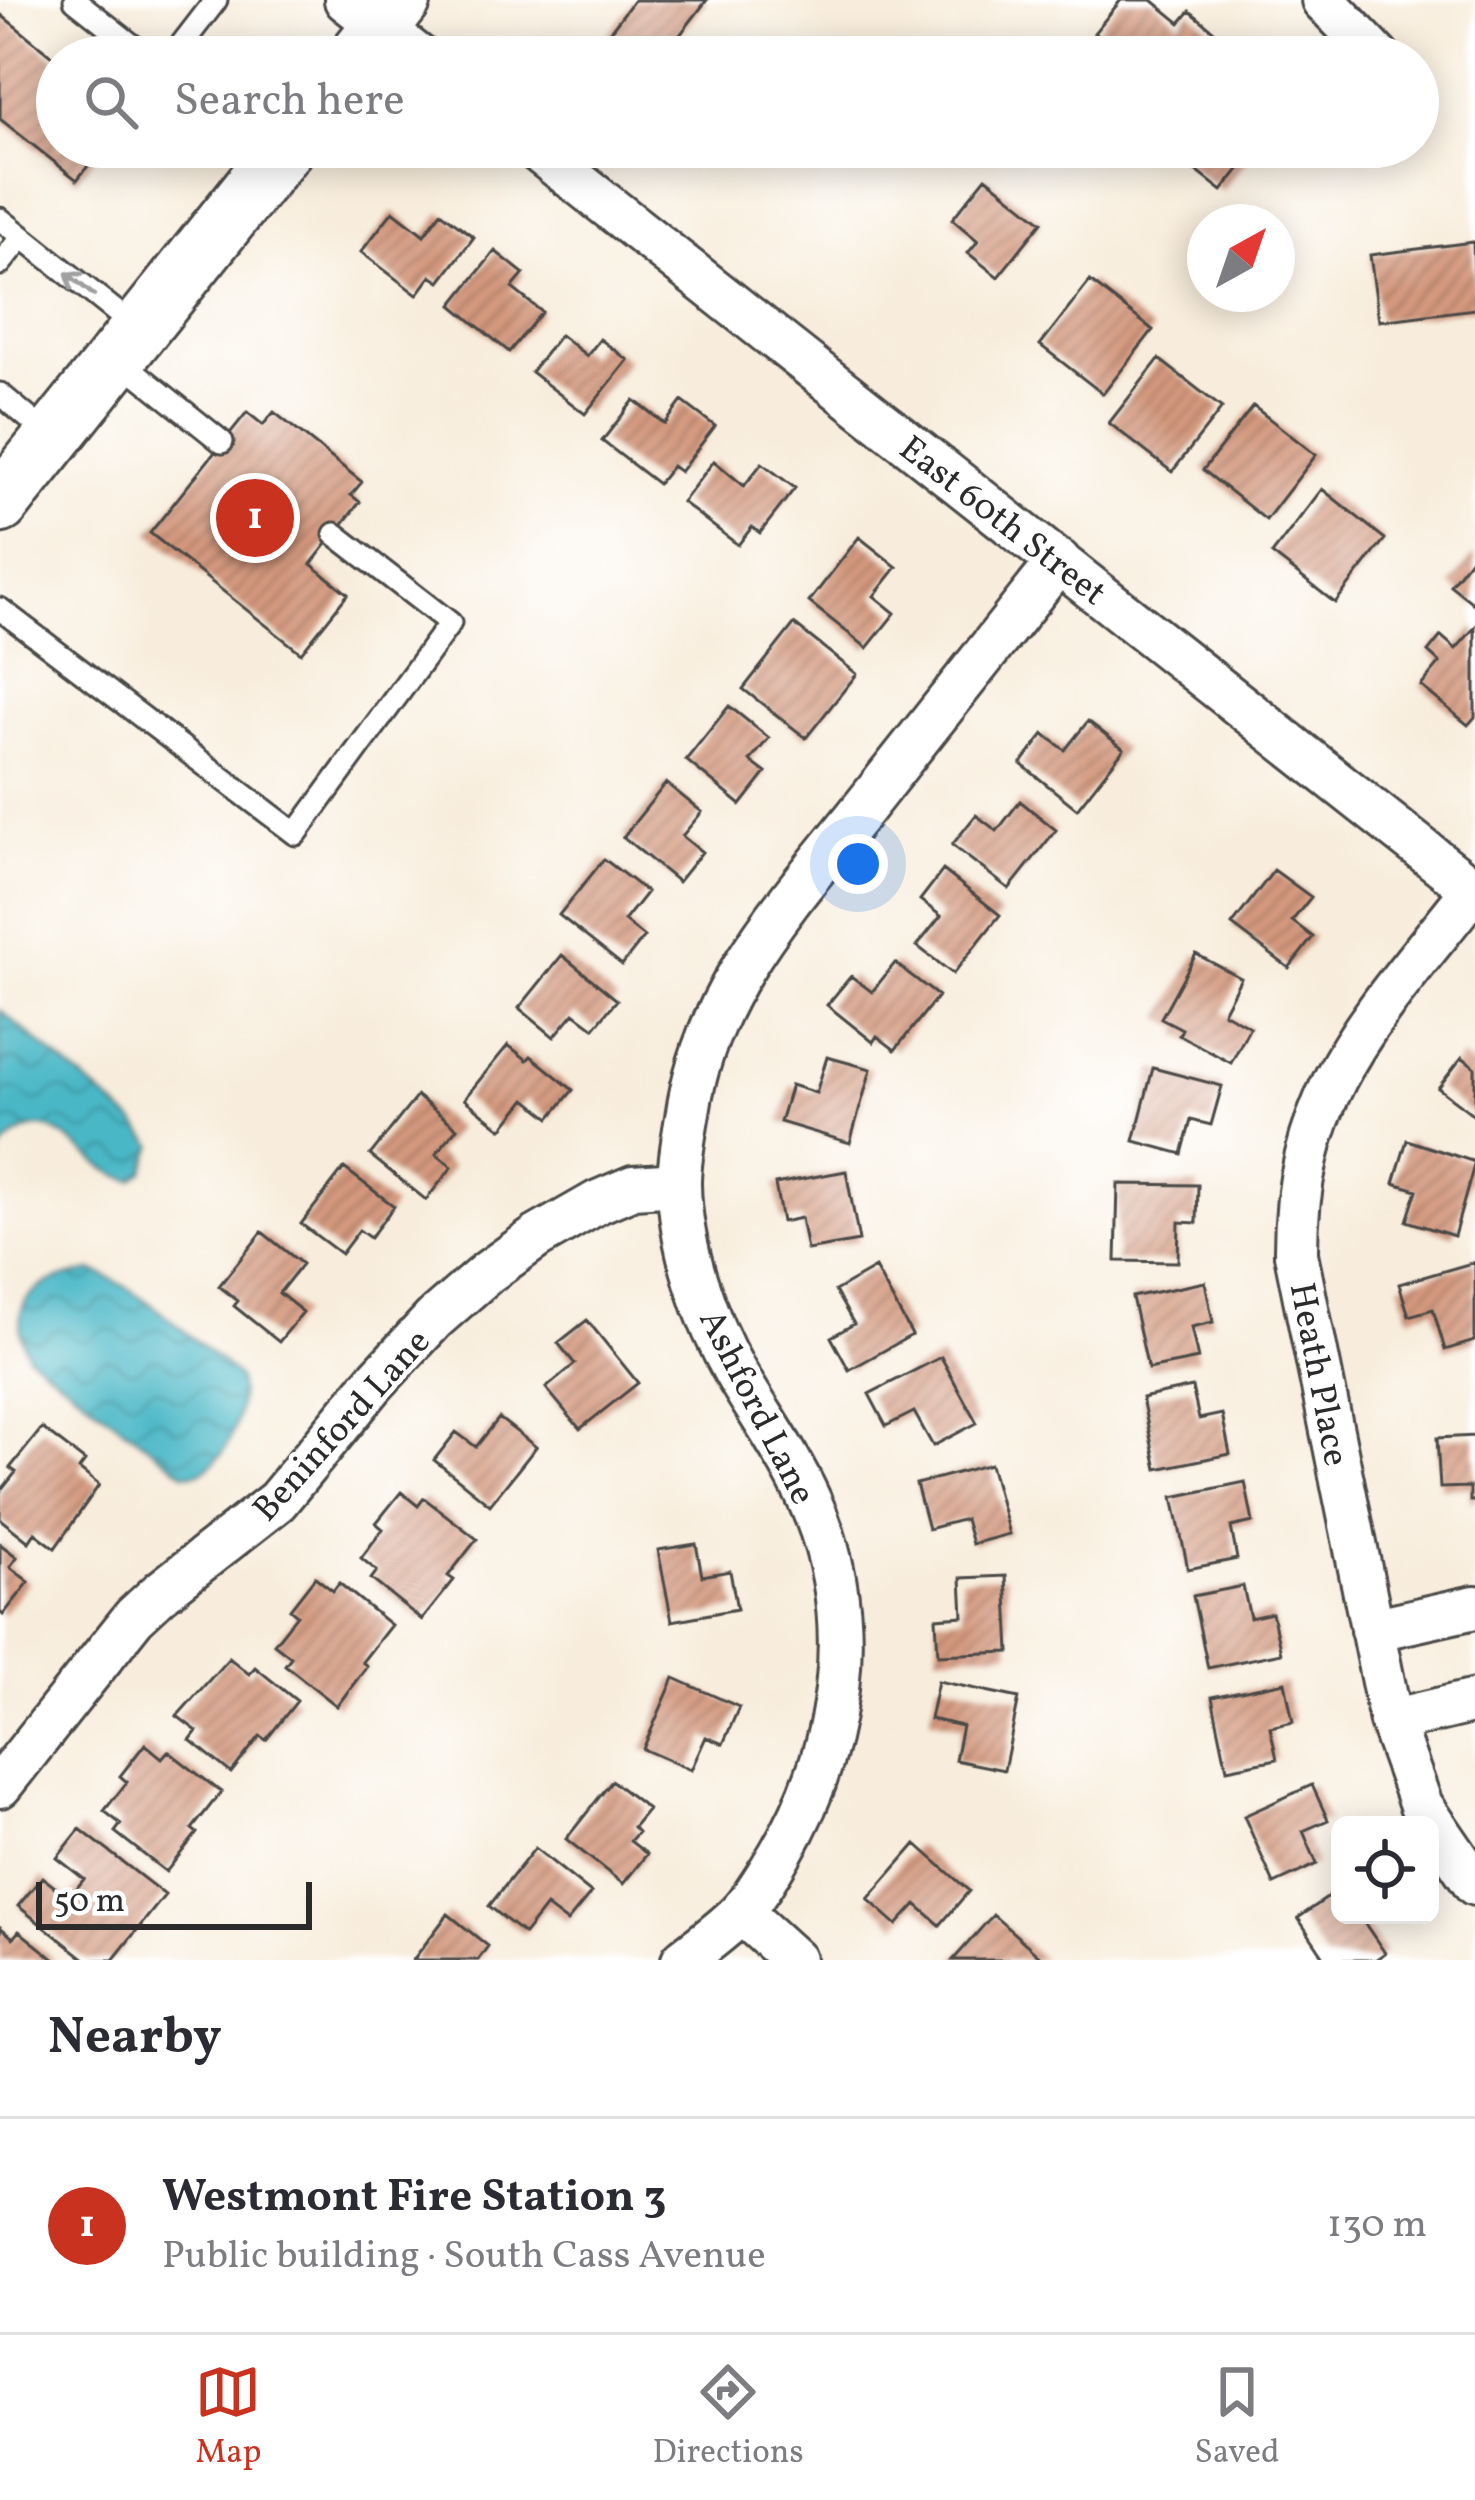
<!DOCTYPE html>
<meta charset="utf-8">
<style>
body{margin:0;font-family:Vollkorn,serif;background:#f7f7f7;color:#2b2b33}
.controls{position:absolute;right:36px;bottom:36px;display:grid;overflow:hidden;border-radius:18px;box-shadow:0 6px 30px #0003}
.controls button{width:108px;height:108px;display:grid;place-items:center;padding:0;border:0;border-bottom:3px solid #e1e1e2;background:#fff;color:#2b2b33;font:60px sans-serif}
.compass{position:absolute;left:1187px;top:204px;width:108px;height:108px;border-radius:50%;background:#fff;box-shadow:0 6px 30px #0003;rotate:40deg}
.scale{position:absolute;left:36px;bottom:30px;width:276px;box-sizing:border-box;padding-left:12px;border:6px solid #2b2b2b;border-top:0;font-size:33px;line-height:42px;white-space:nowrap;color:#2b2b2b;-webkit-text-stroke:9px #fff;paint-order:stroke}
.you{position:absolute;left:858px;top:864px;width:42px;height:42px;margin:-30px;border:9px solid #fff;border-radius:50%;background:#1a73e8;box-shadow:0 0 0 18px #1a73e833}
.badge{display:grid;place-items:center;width:78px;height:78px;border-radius:50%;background:#c8321e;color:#fff;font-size:39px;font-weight:700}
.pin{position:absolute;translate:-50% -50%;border:6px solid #fff;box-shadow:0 3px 12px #0006}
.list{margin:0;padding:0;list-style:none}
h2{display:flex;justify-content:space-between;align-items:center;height:156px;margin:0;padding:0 48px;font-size:51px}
h2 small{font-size:39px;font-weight:400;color:#7c7c81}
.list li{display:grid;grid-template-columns:78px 1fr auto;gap:36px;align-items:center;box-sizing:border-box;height:216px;padding:0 48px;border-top:3px solid #e1e1e2}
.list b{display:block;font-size:45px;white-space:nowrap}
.list p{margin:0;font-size:39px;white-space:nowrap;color:#7c7c81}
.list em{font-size:39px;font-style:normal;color:#7c7c81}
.icon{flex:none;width:66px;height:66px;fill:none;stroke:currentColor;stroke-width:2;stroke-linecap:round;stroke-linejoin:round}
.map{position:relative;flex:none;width:1475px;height:1960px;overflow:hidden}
.search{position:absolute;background:#fff;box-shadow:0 6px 30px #0003;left:36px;right:36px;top:36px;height:132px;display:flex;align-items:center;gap:30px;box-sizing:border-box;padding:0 42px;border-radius:66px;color:#7c7c81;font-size:45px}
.sheet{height:372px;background:#fff}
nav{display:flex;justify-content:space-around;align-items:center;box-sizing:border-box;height:168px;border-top:3px solid #e1e1e2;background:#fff;font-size:33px;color:#7c7c81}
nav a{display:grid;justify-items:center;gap:6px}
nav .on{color:#c8321e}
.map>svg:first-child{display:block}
.water{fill:url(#water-waves);stroke:#3a7178;stroke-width:3}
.building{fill:url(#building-hatch)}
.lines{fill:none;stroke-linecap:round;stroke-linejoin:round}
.service-casing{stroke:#4a4846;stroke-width:27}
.minor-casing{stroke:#4a4846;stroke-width:48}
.secondary-casing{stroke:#4a4846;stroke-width:63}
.service{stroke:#fff;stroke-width:21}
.minor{stroke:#fff;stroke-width:42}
.secondary{stroke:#fff;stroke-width:57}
.oneway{stroke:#a0a0a0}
.labels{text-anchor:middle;stroke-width:9;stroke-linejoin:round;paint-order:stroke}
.street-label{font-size:36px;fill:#2b2b2b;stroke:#fff}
</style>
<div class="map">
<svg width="1475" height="1960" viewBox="0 0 1475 1960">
<defs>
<pattern id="water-waves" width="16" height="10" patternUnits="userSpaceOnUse" patternTransform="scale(3)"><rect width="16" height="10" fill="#4ab7c6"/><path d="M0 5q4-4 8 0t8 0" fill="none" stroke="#3e95a1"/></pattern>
<pattern id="building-hatch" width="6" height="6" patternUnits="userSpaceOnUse" patternTransform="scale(3)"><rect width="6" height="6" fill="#d4997e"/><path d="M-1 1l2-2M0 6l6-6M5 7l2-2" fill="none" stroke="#ac7d67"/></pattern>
</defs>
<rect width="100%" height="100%" fill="#fff"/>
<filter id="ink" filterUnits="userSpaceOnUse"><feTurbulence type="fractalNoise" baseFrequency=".00833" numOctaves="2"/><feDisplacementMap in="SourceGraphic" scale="24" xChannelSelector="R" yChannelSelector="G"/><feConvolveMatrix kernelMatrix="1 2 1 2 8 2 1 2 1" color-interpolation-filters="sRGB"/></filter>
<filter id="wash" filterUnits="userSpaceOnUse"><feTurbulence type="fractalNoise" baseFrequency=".004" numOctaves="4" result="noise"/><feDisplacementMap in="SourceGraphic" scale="48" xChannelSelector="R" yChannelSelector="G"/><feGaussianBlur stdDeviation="2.7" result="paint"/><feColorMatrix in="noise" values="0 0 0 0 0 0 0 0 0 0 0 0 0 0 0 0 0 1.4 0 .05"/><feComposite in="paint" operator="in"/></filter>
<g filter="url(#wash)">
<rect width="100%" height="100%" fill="#f8eddc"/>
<path class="water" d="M 0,1010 L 134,1122 L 154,1145 L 144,1171 L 133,1180 C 80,1171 53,1086 0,1152 Z
M 92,1271 C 140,1286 196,1343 236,1375 C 250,1405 224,1481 184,1473 L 28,1355 C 3,1297 40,1279 92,1271 Z"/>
<g id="blocks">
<path class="building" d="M 634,0 L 707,0 L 663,57 L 628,57 L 604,39 Z
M 1121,0 L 1152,0 L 1180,23 L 1190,11 L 1219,35 L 1201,57 L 1124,57 L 1094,33 Z
M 0,14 L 57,60 L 57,147 L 103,147 L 77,180 L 0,119 Z
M 1166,147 L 1257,147 L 1222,191 Z
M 986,177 L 1042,222 L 998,277 L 968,253 L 978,241 L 952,219 Z
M 393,211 L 424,235 L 441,212 L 474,237 L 440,282 L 431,276 L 417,295 L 361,252 Z
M 1473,242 L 1475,309 L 1379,321 L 1370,255 Z
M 495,251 L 524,274 L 512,288 L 542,312 L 509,352 L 452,305 Z
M 1090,281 L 1153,330 L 1103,394 L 1040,345 Z
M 560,335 L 587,356 L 600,339 L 628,360 L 585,414 L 531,372 Z
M 1159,359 L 1222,408 L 1172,472 L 1109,423 Z
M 634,400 L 665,424 L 682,401 L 715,426 L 680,472 L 672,466 L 658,484 L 602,441 Z
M 1253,406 L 1316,455 L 1266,520 L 1203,470 Z
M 247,412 L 263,425 L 274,412 L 362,482 L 351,495 L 360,502 L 311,564 L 348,594 L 301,653 L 150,533 Z
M 714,461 L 744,486 L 762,463 L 795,488 L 760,533 L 752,527 L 738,545 L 682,502 Z
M 1322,489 L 1385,539 L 1335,603 L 1272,554 Z
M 859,537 L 897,567 L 874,596 L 895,613 L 867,648 L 809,602 Z
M 1475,553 L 1475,605 L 1450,585 Z
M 794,624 L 857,674 L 806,738 L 743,689 Z
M 1475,627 L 1475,717 L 1468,725 L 1421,686 L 1440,663 L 1428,652 L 1441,636 L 1456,649 Z
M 729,706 L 769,738 L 750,761 L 766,773 L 741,805 L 686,760 Z
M 1088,721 L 1124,749 L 1077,809 L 1021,764 L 1044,734 L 1065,750 Z
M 666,783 L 702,812 L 682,836 L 702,852 L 678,882 L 623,837 Z
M 1020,801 L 1056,830 L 1009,889 L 952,845 L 976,815 L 997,831 Z
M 604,859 L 647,892 L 624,921 L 644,937 L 622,965 L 559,915 Z
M 943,870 L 1000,915 L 953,974 L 917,946 L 941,916 L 920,900 Z
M 1274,870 L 1311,897 L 1292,921 L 1313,937 L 1289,968 L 1232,925 Z
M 1196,954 L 1241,978 L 1223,1012 L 1250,1027 L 1231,1063 L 1179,1035 L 1182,1029 L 1161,1018 Z
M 562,955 L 617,1000 L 594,1028 L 574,1013 L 554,1037 L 519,1008 Z
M 895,963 L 938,996 L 895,1050 L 877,1036 L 873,1042 L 827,1005 L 851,976 L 872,992 Z
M 508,1045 L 527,1060 L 531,1056 L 573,1090 L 550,1118 L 526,1099 L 502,1129 L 464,1099 Z
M 827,1057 L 871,1069 L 850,1143 L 780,1122 L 791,1085 L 816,1093 Z
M 1462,1057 L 1475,1067 L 1475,1116 L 1438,1088 Z
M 1153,1068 L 1222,1086 L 1211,1125 L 1191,1120 L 1182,1154 L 1134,1141 Z
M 417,1096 L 457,1128 L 436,1154 L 452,1167 L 426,1200 L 370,1155 Z
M 1407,1140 L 1475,1162 L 1454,1236 L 1407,1221 L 1417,1190 L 1394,1183 Z
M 344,1168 L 394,1206 L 370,1238 L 359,1230 L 341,1254 L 301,1224 Z
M 846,1171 L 859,1241 L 807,1250 L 801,1218 L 782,1222 L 775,1184 Z
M 1118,1184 L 1198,1185 L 1197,1223 L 1179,1222 L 1178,1262 L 1116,1261 Z
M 262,1232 L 302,1264 L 279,1293 L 303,1312 L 279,1342 L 234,1306 L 238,1301 L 219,1286 Z
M 1475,1262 L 1475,1341 L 1445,1350 L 1433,1309 L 1409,1316 L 1399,1284 Z
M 875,1268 L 912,1335 L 849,1370 L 831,1337 L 854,1324 L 835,1291 Z
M 1205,1282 L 1213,1322 L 1191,1327 L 1198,1359 L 1148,1369 L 1132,1297 Z
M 587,1320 L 638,1383 L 580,1429 L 546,1388 L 575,1364 L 558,1343 Z
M 941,1357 L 977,1423 L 933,1446 L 914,1412 L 886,1426 L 869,1394 Z
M 1192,1387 L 1199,1419 L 1222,1414 L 1230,1454 L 1157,1469 L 1142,1398 Z
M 499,1418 L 536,1447 L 490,1505 L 434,1460 L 456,1432 L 476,1447 Z
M 42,1428 L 85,1461 L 79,1469 L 99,1485 L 55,1548 L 35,1533 L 29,1542 L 0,1519 L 0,1492 L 16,1472 L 10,1468 Z
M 1475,1436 L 1475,1501 L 1470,1501 L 1470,1487 L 1440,1488 L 1437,1438 Z
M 990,1464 L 1009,1534 L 972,1544 L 965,1519 L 928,1529 L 916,1484 Z
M 1245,1482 L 1253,1522 L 1231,1527 L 1237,1559 L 1188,1569 L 1173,1497 Z
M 401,1492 L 418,1506 L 424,1498 L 477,1539 L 448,1576 L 454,1580 L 422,1620 L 371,1579 L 377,1571 L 361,1558 L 383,1529 L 376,1523 Z
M 0,1544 L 17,1557 L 10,1567 L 29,1582 L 3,1615 L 0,1612 Z
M 696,1544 L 702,1576 L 730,1571 L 737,1609 L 672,1621 L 658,1550 Z
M 1006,1576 L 1010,1652 L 938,1655 L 936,1618 L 963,1616 L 961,1578 Z
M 315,1577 L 333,1591 L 339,1583 L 391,1625 L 362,1662 L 367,1666 L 337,1706 L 285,1665 L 291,1657 L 274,1644 L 297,1615 L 290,1609 Z
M 1243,1586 L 1250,1618 L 1272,1613 L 1281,1653 L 1208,1668 L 1193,1596 Z
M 229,1658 L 249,1674 L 255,1667 L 297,1701 L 266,1740 L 260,1736 L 231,1773 L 190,1740 L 197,1731 L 177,1716 Z
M 674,1678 L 739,1707 L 723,1744 L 706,1737 L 691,1770 L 643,1749 Z
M 938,1681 L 1019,1698 L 1004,1770 L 955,1760 L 962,1726 L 930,1719 Z
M 1285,1682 L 1293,1722 L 1270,1727 L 1277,1759 L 1227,1769 L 1212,1697 Z
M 145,1744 L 162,1758 L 168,1751 L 221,1792 L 192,1829 L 197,1833 L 166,1872 L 115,1832 L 121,1824 L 104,1811 L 127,1782 L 120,1776 Z
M 612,1781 L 648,1809 L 633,1827 L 638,1832 L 630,1841 L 647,1854 L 623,1884 L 566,1839 Z
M 1312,1785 L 1328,1820 L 1303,1831 L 1317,1864 L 1274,1884 L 1244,1816 Z
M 80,1829 L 165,1895 L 113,1960 L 86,1960 L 18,1906 L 42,1877 L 69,1898 L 84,1879 L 57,1858 Z
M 916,1844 L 969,1891 L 940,1925 L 916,1904 L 897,1925 L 868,1899 Z
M 535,1848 L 591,1893 L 567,1922 L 546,1906 L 524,1934 L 489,1906 Z
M 1340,1889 L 1340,1915 L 1359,1915 L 1385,1953 L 1375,1960 L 1326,1960 L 1298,1918 Z
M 448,1914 L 488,1946 L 478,1960 L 413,1960 Z
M 993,1915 L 1044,1960 L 953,1960 Z
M 0,1927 L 13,1938 L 19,1931 L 55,1960 L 0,1960 Z"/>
</g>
</g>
<g filter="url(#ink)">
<use href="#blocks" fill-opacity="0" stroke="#4a4846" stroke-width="3"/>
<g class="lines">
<defs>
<path id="service" d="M 75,0 L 147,57
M 172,57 L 216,0
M 0,219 L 135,327
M 0,264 L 22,237
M 120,360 L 222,442
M 0,394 L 50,436
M 0,609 L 296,834 L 450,623 L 335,534"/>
<path id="minor" d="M 346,0 L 419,57
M 1323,0 L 1378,57
M 533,147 L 1475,891
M 1475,887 C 1379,1011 1295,1086 1296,1254 L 1391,1721 L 1421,1805 L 1475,1884
M 1372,1630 L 1475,1607
M 1391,1721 L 1475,1701
M 0,1786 L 134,1617 L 161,1592 L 277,1501 L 375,1382 L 434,1319 L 488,1272 L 537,1237 L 598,1202 L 633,1187 L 679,1184
M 741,1912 L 794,1960
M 683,1960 C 702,1945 722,1931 739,1914 C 755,1897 768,1874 780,1854 C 840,1753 860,1628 816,1516 C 795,1463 764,1422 736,1374 C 705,1319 680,1248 679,1184 C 679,1161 684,1135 688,1112 C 706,986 797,893 873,796 C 935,718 997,640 1059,561"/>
<path id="secondary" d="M 357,57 L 402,0
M 0,504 L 285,147"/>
</defs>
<use href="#service" class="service-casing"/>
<use href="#minor" class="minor-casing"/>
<use href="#secondary" class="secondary-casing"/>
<use href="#service" class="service"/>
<use href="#minor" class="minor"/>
<use href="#secondary" class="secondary"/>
</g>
<defs><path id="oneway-shaft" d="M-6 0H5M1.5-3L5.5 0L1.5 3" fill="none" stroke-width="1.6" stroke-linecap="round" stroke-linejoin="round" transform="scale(3)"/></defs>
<use class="oneway" href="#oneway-shaft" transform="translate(80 284) rotate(-141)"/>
</g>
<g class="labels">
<g class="street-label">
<text transform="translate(1004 519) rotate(38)" y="13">East 60th Street</text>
<text transform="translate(1321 1374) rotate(79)" y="13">Heath Place</text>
<text transform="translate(759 1406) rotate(63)" y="13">Ashford Lane</text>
<text transform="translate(340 1424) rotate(-48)" y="13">Beninford Lane</text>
</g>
</g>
</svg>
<div class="controls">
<button><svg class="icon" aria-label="locate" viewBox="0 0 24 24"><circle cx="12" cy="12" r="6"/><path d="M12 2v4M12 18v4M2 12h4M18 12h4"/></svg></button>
</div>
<svg class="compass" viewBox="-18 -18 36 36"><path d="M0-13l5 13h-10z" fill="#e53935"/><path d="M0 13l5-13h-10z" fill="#7c7c81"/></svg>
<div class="scale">50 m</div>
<div class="you"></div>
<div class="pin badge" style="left:255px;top:518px">1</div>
<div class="search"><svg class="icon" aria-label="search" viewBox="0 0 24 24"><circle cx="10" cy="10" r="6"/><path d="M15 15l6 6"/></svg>Search here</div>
</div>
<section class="sheet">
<h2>Nearby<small></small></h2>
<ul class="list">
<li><span class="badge">1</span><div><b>Westmont Fire Station 3</b><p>Public building · South Cass Avenue</p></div><em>130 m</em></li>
</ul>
</section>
<nav>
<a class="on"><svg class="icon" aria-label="map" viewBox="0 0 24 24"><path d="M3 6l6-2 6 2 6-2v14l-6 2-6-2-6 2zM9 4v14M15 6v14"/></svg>Map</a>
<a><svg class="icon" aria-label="directions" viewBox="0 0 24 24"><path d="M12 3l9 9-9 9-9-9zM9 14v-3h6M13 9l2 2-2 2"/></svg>Directions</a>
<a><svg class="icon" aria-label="saved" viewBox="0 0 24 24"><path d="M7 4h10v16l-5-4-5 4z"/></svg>Saved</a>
</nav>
